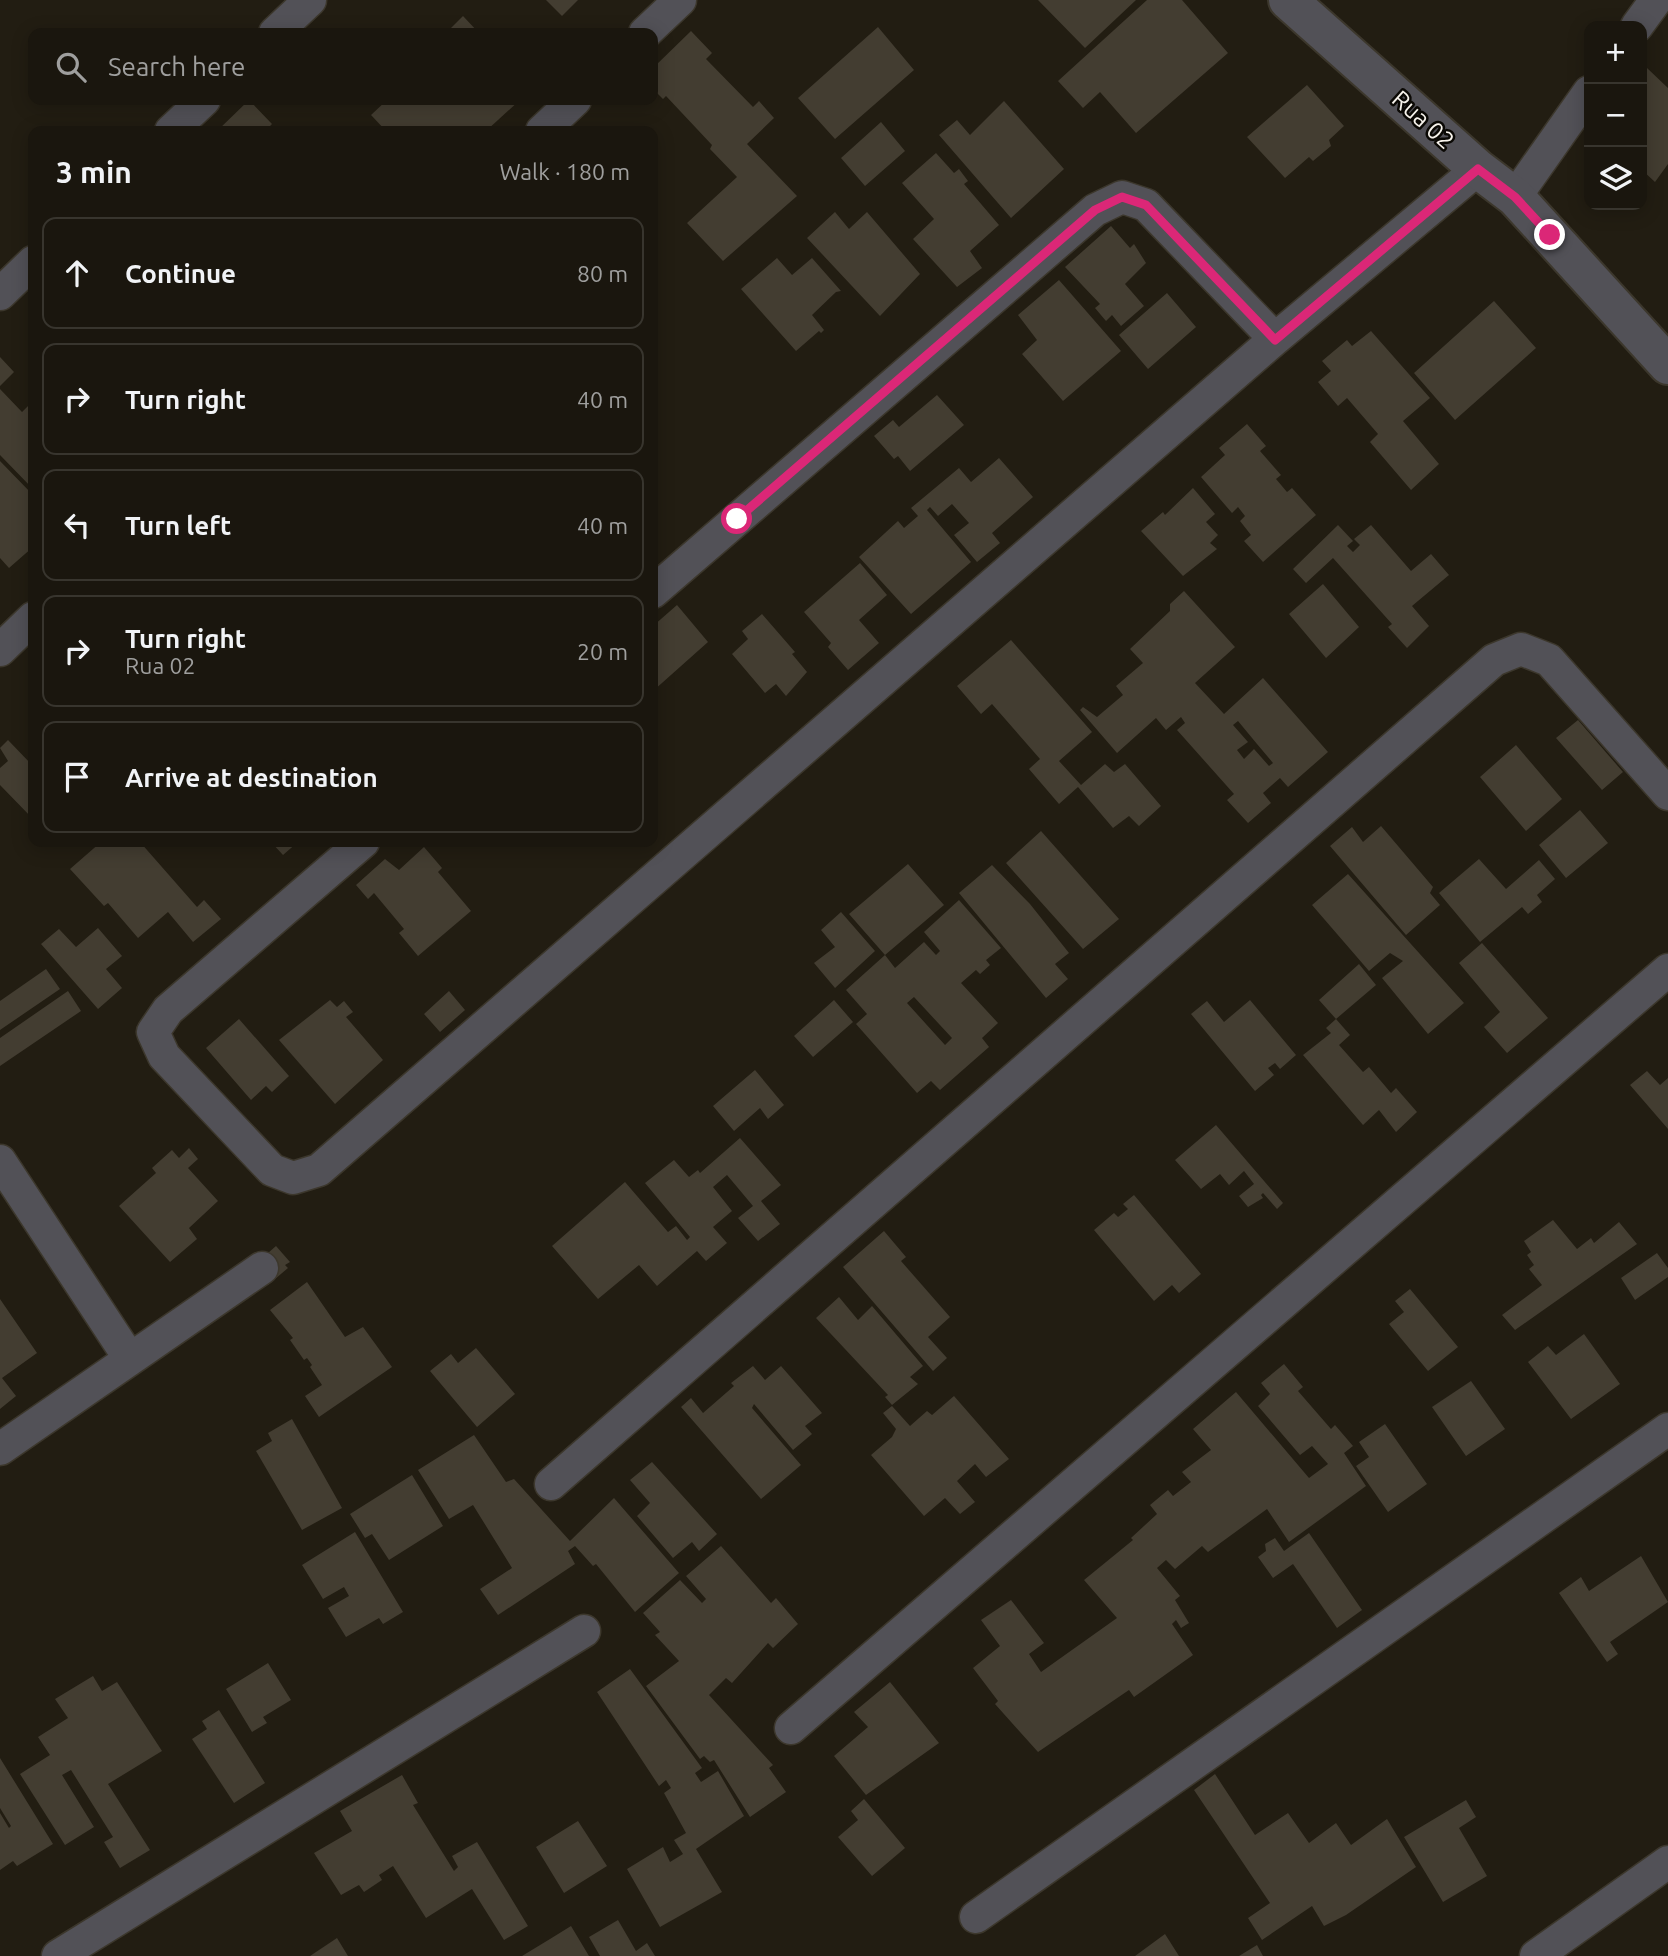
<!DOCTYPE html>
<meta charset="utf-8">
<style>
body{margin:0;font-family:Ubuntu,sans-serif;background:#27231c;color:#f1f3f6}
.controls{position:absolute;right:21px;top:21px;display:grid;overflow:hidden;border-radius:14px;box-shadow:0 4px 18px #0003}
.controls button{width:63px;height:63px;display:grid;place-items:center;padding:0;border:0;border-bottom:2px solid #38352e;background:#1a160e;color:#f1f3f6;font:35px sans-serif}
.stop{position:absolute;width:21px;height:21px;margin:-16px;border:5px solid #db2777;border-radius:50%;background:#fff}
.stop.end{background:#db2777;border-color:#fff;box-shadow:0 2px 7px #0008}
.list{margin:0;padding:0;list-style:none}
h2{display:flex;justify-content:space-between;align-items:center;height:91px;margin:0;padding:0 28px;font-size:30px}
h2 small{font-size:23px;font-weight:400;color:#9f9f9e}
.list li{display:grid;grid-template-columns:46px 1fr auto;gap:21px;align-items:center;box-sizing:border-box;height:112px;margin:0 14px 14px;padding:0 14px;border:2px solid #38352e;border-radius:14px}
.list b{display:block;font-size:26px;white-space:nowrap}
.list p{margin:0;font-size:23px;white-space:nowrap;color:#9f9f9e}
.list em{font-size:23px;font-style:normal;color:#9f9f9e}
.icon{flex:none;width:38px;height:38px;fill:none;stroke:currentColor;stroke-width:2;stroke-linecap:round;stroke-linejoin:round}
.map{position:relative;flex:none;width:1668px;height:1956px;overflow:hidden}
.search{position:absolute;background:#1a160e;box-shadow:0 4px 18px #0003;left:28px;top:28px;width:630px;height:77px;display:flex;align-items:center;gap:18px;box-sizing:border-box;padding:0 24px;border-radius:14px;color:#9f9f9e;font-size:26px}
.panel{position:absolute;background:#1a160e;box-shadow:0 4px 18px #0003;left:28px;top:126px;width:630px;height:721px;border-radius:14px}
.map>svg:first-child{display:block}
.building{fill:#433d31;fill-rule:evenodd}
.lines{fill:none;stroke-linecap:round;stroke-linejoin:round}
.minor-casing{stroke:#3c372c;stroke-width:35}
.tertiary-casing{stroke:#3c372c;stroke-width:42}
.minor{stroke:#525157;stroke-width:32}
.tertiary{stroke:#525157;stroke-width:38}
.route{stroke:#db2777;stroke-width:9}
.labels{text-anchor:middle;stroke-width:5;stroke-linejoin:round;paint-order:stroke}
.street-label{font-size:24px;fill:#f7f3ec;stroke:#0a0804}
</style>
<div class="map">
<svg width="1668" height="1956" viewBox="0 0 1668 1956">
<rect width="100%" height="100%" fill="#221d12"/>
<path class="building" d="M 546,0 L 578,0 L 562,16 Z
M 1038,0 L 1136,0 L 1085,48 Z
M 1147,0 L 1182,0 L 1228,53 L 1136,133 L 1100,92 L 1083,108 L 1058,81 Z
M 463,16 L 479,33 L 446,33 Z
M 878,27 L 914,70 L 835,139 L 798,98 Z
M 691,31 L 712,53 L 706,59 L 753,107 L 759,101 L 774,118 L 747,144 L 797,196 L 723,261 L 687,223 L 737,177 L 710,149 L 712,145 L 666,96 L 663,99 L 653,89 L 653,68 Z
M 1647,68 L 1668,88 L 1668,164 L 1655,182 L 1642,170 L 1642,74 Z
M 1307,85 L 1344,126 L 1329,140 L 1331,146 L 1313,161 L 1309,157 L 1285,178 L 1247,137 Z
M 249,100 L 272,124 L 265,131 L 217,131 Z
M 387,100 L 424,100 L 427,103 L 431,100 L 446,103 L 449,100 L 520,100 L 486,131 L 386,131 L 371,115 Z
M 1004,101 L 1064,169 L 1011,218 L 939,135 L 957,120 L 970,135 Z
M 881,122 L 905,151 L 865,186 L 841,158 Z
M 936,153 L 954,173 L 959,169 L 968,181 L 964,184 L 999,225 L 970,251 L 982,268 L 957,287 L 913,239 L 934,219 L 902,183 Z
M 835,212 L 849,229 L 867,212 L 920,274 L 880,316 L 807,238 Z
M 1111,226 L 1130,248 L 1134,244 L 1146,263 L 1125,284 L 1144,306 L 1121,326 L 1112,315 L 1106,321 L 1095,308 L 1100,304 L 1065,267 Z
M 777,258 L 792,275 L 812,258 L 841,291 L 836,292 L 812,315 L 824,330 L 821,333 L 819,331 L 796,351 L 741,289 Z
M 1059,280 L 1121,351 L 1063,401 L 1022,354 L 1037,340 L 1018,315 Z
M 1167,293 L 1196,327 L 1148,369 L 1119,335 Z
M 1494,301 L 1536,348 L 1455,420 L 1414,373 Z
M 1371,331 L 1430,398 L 1403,421 L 1439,464 L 1411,490 L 1370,442 L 1378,434 L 1347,398 L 1338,406 L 1318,382 L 1331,371 L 1322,361 L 1347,340 L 1352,346 Z
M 0,357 L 14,372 L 0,386 Z
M 0,389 L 22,412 L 33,401 L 33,489 L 0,455 Z
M 937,395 L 964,425 L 910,471 L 898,456 L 894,459 L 874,436 L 893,420 L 899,427 Z
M 1247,424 L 1266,446 L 1260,451 L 1281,475 L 1276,479 L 1287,492 L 1292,488 L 1316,515 L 1263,562 L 1244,541 L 1251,535 L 1240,521 L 1245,516 L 1238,507 L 1232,513 L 1201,477 L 1225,455 L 1219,448 Z
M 999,458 L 1033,497 L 992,533 L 1000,543 L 977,562 L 954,535 L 969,523 L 952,504 L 938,516 L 930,507 L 927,510 L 971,562 L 911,614 L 859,557 L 898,521 L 904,528 L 918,516 L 911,508 L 959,468 L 971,482 Z
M 0,461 L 33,495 L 30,504 L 33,509 L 33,547 L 9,568 L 0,558 Z
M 1193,488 L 1215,514 L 1206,522 L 1218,535 L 1210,543 L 1217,549 L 1183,576 L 1141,531 L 1163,512 L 1165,515 Z
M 1338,525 L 1353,541 L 1347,546 L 1353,552 L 1360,545 L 1354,539 L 1371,525 L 1411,571 L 1431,554 L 1449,575 L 1412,606 L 1429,626 L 1407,648 L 1388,627 L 1392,624 L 1333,558 L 1306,583 L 1293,569 Z
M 860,563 L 887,595 L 859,620 L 879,643 L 848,670 L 828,647 L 831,643 L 804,612 Z
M 1323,584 L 1359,627 L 1326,658 L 1289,614 Z
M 1184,591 L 1235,647 L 1195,683 L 1224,714 L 1263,678 L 1328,752 L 1288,787 L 1280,778 L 1263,793 L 1271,803 L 1248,823 L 1227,800 L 1234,794 L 1177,730 L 1185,723 L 1181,717 L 1166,730 L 1156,718 L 1117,753 L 1080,710 L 1083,707 L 1097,717 L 1123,695 L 1116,686 L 1143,663 L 1130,649 L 1170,611 L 1170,604 ZM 1238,721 L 1257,744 L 1273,763 L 1269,766 L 1254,749 L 1244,759 L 1237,750 L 1248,742 L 1233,725 Z
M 677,605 L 708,642 L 653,691 L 653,626 Z
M 762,614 L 795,652 L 792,654 L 807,672 L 786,696 L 776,684 L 765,693 L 732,654 L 748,639 L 742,631 Z
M 1011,640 L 1092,732 L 1059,761 L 1081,785 L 1105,764 L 1114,772 L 1125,764 L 1161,806 L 1139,826 L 1129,816 L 1113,828 L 1078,787 L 1059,804 L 1029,769 L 1040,759 L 992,704 L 981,714 L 957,686 Z
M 1578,720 L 1623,772 L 1602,790 L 1556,738 Z
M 8,740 L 33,766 L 33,819 L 0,785 L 0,768 L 8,761 L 0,748 Z
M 1516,745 L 1562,799 L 1526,831 L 1480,777 Z
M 1580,810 L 1608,843 L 1566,878 L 1539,845 Z
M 1381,826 L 1433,887 L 1430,893 L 1440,905 L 1406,935 L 1330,846 L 1352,827 L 1363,842 Z
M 1041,831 L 1119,919 L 1083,949 L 1006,863 Z
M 101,842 L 140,842 L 197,907 L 204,900 L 221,919 L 193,942 L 168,912 L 138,938 L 108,903 L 104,906 L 70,869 Z
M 271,842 L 298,842 L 283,855 Z
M 424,847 L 442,868 L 438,872 L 471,911 L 418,956 L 399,933 L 404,929 L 374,893 L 368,899 L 356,885 L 385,859 L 399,870 Z
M 1479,859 L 1506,889 L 1539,860 L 1555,879 L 1537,895 L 1542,902 L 1528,914 L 1522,907 L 1480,942 L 1439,893 Z
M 908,864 L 944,905 L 885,955 L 849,914 Z
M 992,865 L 1030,904 L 1069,953 L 1055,964 L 1068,979 L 1046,998 L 959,893 Z
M 1348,874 L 1464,1003 L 1428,1034 L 1382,978 L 1403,961 L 1390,953 L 1369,971 L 1312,905 Z
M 959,900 L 1001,948 L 986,960 L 990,965 L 980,974 L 976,970 L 961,983 L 998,1023 L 982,1038 L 989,1047 L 940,1090 L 931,1081 L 917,1093 L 856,1024 L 867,1014 L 846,990 L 885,955 L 895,968 L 924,942 L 936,955 L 940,951 L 924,932 ZM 914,997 L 952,1038 L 945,1045 L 907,1003 Z
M 841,912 L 875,951 L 835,988 L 814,963 L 835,947 L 821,930 Z
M 98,928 L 122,956 L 106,969 L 122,988 L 98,1009 L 41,944 L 59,929 L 76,947 Z
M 1482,943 L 1548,1018 L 1507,1053 L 1484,1027 L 1500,1012 L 1459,963 Z
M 1359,964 L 1376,985 L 1336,1019 L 1319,1000 Z
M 46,969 L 60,989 L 0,1030 L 0,1001 Z
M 68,991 L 81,1011 L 0,1066 L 0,1038 Z
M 449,991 L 465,1010 L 440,1032 L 424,1014 Z
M 330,1000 L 337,1007 L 344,1001 L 353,1012 L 346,1017 L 383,1060 L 335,1104 L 279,1040 Z
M 834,1000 L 853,1022 L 813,1057 L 794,1036 Z
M 1250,1000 L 1296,1055 L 1280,1069 L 1275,1063 L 1268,1068 L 1274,1075 L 1255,1091 L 1191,1014 L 1207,1001 L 1224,1022 Z
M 239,1019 L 289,1076 L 272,1092 L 266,1086 L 251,1100 L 206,1048 Z
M 1336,1019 L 1350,1035 L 1339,1045 L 1363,1072 L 1369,1067 L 1391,1093 L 1396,1088 L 1417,1112 L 1396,1132 L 1379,1110 L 1363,1125 L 1303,1055 L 1331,1033 L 1326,1028 Z
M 755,1070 L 784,1105 L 768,1119 L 760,1108 L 734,1131 L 713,1106 Z
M 1647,1071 L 1660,1085 L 1668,1078 L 1668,1129 L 1630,1085 Z
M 1216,1125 L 1283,1203 L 1277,1209 L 1263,1193 L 1261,1195 L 1263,1198 L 1248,1207 L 1239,1196 L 1254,1184 L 1244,1171 L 1229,1185 L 1220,1174 L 1201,1189 L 1175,1160 Z
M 740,1138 L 781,1185 L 761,1201 L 780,1224 L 758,1241 L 738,1218 L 753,1206 L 727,1175 L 713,1187 L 732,1211 L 713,1227 L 727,1243 L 706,1261 L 697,1251 L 657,1286 L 639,1265 L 598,1299 L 552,1246 L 625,1182 L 668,1232 L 676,1226 L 687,1240 L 690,1237 L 645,1183 L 674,1160 L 689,1177 L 698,1170 L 700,1173 Z
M 189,1148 L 198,1159 L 188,1168 L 218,1201 L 189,1228 L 197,1239 L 170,1262 L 119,1206 L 156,1173 L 152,1168 L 172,1150 L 179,1158 Z
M 1134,1195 L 1201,1274 L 1179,1293 L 1172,1285 L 1154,1301 L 1094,1230 L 1114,1213 L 1118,1217 L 1128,1209 L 1123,1204 Z
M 1553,1220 L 1577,1249 L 1591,1238 L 1594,1243 L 1619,1222 L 1637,1244 L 1515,1330 L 1502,1315 L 1542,1285 L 1529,1269 L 1534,1265 L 1527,1255 L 1531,1252 L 1524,1241 Z
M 884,1231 L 906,1257 L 901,1261 L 950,1317 L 928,1337 L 947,1358 L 933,1371 L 843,1267 Z
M 276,1246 L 290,1262 L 285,1265 L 288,1268 L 268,1285 L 252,1267 Z
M 1657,1253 L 1668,1268 L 1668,1277 L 1635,1300 L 1621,1278 Z
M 307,1282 L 345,1337 L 363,1327 L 392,1367 L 319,1417 L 305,1396 L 322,1385 L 310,1367 L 312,1365 L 307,1358 L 304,1360 L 290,1340 L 293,1338 L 270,1310 Z
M 1410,1289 L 1458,1347 L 1428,1371 L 1389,1324 L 1404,1312 L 1395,1301 Z
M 839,1297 L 858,1320 L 872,1306 L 923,1366 L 910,1377 L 918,1384 L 892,1405 L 885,1397 L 888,1395 L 816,1318 Z
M 0,1299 L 37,1353 L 2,1378 L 16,1396 L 0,1409 Z
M 1584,1334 L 1620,1384 L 1571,1419 L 1528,1362 L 1548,1346 L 1556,1355 Z
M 476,1348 L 515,1394 L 477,1427 L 430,1371 L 451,1354 L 458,1363 Z
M 1284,1364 L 1303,1387 L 1298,1391 L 1331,1429 L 1335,1425 L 1353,1446 L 1344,1453 L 1366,1486 L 1289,1542 L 1267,1509 L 1208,1552 L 1202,1546 L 1175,1569 L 1166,1560 L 1157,1568 L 1180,1596 L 1175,1600 L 1189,1623 L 1181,1628 L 1176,1620 L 1172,1624 L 1193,1655 L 1134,1697 L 1129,1690 L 1038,1752 L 995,1704 L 998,1701 L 973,1668 L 1000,1646 L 981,1620 L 1011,1600 L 1044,1643 L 1029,1654 L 1041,1672 L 1117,1618 L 1084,1580 L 1133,1540 L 1131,1538 L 1157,1514 L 1150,1505 L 1168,1490 L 1173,1496 L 1191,1482 L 1182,1472 L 1211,1450 L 1193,1429 L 1236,1392 L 1309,1478 L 1328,1464 L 1312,1446 L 1300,1455 L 1258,1406 L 1270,1394 L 1261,1383 Z
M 753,1366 L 765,1380 L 781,1366 L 822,1413 L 805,1426 L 812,1434 L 793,1450 L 754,1404 L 752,1408 L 801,1465 L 761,1499 L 681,1407 L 691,1398 L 703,1413 L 734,1386 L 731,1383 Z
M 1471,1381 L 1505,1429 L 1466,1456 L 1432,1407 Z
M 954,1396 L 1009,1459 L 986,1477 L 975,1464 L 957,1481 L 975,1502 L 960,1514 L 945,1498 L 924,1516 L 871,1455 L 892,1437 L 896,1429 L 883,1413 L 892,1406 L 910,1426 L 927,1411 L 932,1415 Z
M 292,1419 L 342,1508 L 302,1530 L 256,1451 L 272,1441 L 268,1433 Z
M 1385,1424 L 1427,1484 L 1388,1512 L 1356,1466 L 1369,1457 L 1359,1442 Z
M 474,1435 L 506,1482 L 514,1479 L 570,1541 L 614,1498 L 679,1573 L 635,1612 L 596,1564 L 593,1566 L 575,1546 L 568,1551 L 575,1564 L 498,1615 L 480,1589 L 512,1568 L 473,1505 L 449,1519 L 418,1470 Z
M 652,1462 L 717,1534 L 699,1551 L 692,1542 L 673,1558 L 637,1516 L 650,1503 L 630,1480 Z
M 412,1475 L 443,1526 L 389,1560 L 372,1534 L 365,1538 L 350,1514 Z
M 355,1532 L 403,1612 L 383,1624 L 379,1618 L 346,1637 L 328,1608 L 349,1596 L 344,1587 L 323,1599 L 302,1565 Z
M 1309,1533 L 1362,1610 L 1337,1628 L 1293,1564 L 1273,1578 L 1258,1557 L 1266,1551 L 1265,1544 L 1275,1538 L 1284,1551 Z
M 721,1546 L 771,1603 L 776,1598 L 798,1624 L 773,1648 L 768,1643 L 732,1683 L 726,1678 L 709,1695 L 773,1765 L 769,1768 L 786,1792 L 750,1817 L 714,1760 L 710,1762 L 704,1756 L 700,1759 L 646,1686 L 679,1661 L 655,1635 L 660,1632 L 643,1613 L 680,1580 L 702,1603 L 706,1599 L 686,1576 Z
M 1641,1556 L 1668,1602 L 1610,1642 L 1618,1654 L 1607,1662 L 1559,1593 L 1581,1577 L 1589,1591 Z
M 268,1663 L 291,1700 L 263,1717 L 267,1723 L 252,1732 L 226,1689 Z
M 630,1669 L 702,1768 L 695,1773 L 701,1782 L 718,1771 L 744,1816 L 696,1849 L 722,1892 L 660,1927 L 627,1869 L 663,1847 L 670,1862 L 683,1854 L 674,1840 L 686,1833 L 664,1793 L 671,1788 L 666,1780 L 659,1786 L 597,1692 Z
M 93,1676 L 102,1691 L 117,1682 L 162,1751 L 108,1784 L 150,1850 L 120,1868 L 104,1842 L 113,1837 L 71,1770 L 62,1775 L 94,1827 L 65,1845 L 20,1774 L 50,1755 L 38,1737 L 68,1718 L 55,1699 Z
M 890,1682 L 939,1743 L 866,1795 L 834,1756 L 868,1727 L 854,1712 Z
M 219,1710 L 265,1783 L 234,1803 L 192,1739 L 207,1729 L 202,1721 Z
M 0,1758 L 53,1844 L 17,1866 L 13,1861 L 0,1870 L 0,1813 L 9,1828 L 11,1826 L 0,1808 Z
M 1215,1774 L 1255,1835 L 1288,1813 L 1309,1843 L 1336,1823 L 1351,1845 L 1387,1819 L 1416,1867 L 1346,1915 L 1324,1926 L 1312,1906 L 1262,1940 L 1248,1918 L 1270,1903 L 1194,1790 Z
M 402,1775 L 418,1803 L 413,1805 L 454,1871 L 458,1867 L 452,1856 L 477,1842 L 528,1926 L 504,1940 L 472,1889 L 426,1918 L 393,1866 L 379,1875 L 382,1880 L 364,1892 L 359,1885 L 341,1895 L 314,1853 L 352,1831 L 340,1811 Z
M 864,1799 L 905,1848 L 872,1876 L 838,1837 L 858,1820 L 851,1811 Z
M 1466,1800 L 1476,1817 L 1459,1828 L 1487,1876 L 1443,1902 L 1404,1837 Z
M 578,1821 L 607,1866 L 564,1893 L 536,1847 Z
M 618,1920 L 636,1951 L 647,1943 L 655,1956 L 600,1956 L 589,1937 Z
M 571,1926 L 589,1956 L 522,1956 L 550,1939 Z
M 1165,1934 L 1179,1956 L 1135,1956 Z
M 337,1938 L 348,1956 L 310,1956 Z
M 1257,1945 L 1263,1956 L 1239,1956 Z"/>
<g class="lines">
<defs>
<path id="minor" d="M 1637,26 L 1656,0
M 275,33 L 310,0
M 645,33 L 680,0
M 171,131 L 204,100
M 542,131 L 575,100
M 1515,197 L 1589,92
M 0,294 L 33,262
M 1275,339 L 1478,169
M 0,650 L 33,618
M 363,842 L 168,1010 L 153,1032 L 164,1056 L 272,1170 L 293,1178 L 319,1170 L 1275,339 L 1146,205 L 1122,197 L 1095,210 L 653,592
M 0,1161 L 130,1359
M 0,1449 L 262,1268
M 551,1484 L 1494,660 L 1521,649 L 1549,660 L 1668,794
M 791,1728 L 1668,970
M 976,1917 L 1668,1429
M 58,1956 L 584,1631
M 1536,1956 L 1668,1862"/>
<path id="tertiary" d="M 1288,0 L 1478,169 L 1515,197 L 1668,365"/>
</defs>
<use href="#minor" class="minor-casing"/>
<use href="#tertiary" class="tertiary-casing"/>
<use href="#minor" class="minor"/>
<use href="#tertiary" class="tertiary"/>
</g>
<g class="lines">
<path class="route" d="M 737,519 L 1095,210 L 1122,197 L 1146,205 L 1275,340 L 1478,169 L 1515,197 L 1550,235"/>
</g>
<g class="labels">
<g class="street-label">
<text transform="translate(1423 120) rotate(42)" y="8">Rua 02</text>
</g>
</g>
</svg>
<div class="controls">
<button>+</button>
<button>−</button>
<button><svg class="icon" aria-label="layers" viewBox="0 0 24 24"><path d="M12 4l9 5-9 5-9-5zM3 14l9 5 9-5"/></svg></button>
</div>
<div class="stop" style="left:737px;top:519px"></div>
<div class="stop end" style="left:1550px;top:235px"></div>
<div class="search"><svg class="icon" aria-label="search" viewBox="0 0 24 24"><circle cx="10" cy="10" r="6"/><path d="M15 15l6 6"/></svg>Search here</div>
<section class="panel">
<h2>3 min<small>Walk · 180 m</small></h2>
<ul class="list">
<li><svg class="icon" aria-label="ahead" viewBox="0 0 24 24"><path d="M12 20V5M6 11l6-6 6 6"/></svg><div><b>Continue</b></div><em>80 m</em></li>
<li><svg class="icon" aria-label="right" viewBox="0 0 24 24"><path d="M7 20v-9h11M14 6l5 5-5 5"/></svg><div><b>Turn right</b></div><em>40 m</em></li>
<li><svg class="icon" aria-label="left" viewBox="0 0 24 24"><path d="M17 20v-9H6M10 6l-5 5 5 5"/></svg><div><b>Turn left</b></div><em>40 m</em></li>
<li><svg class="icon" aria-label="right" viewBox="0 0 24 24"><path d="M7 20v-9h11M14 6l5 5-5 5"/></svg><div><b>Turn right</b><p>Rua 02</p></div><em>20 m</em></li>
<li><svg class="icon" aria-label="arrive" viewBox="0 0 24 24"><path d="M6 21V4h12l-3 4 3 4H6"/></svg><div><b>Arrive at destination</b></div></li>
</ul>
</section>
</div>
